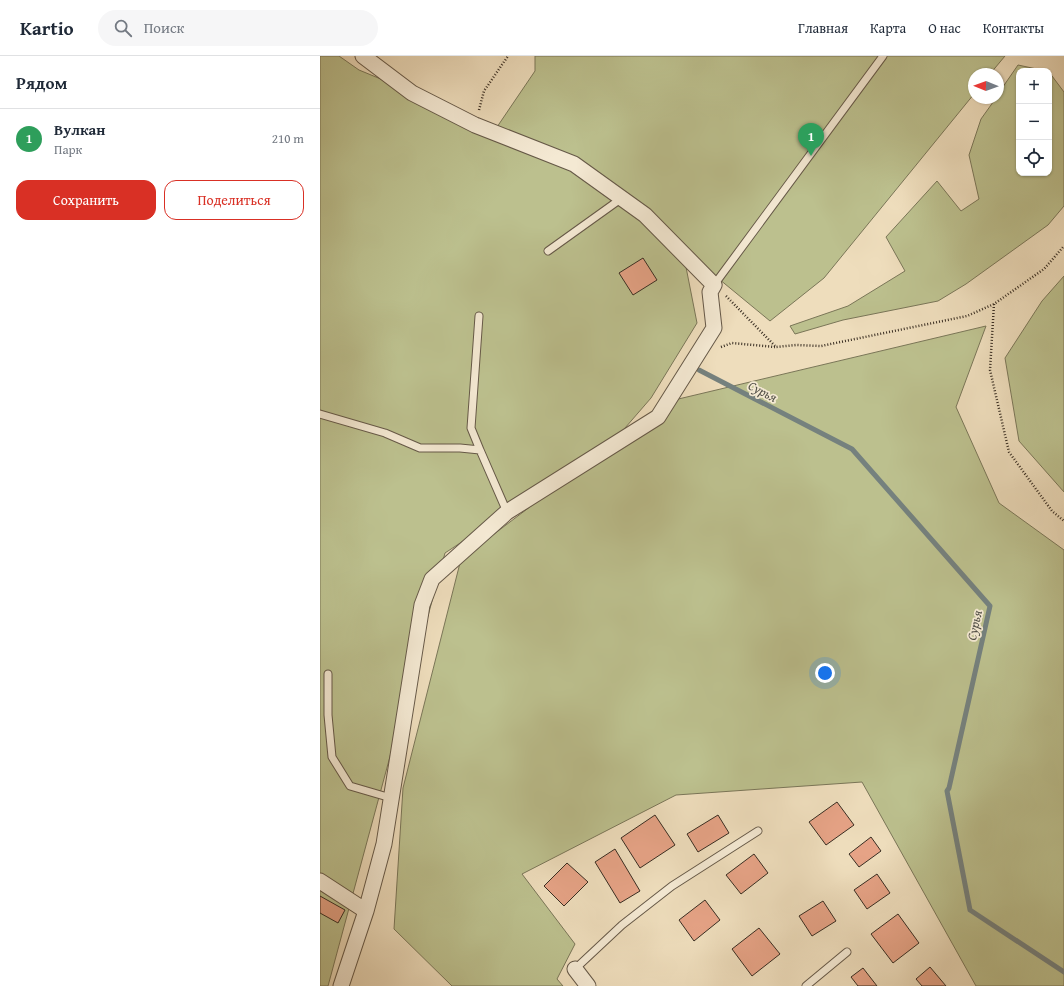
<!DOCTYPE html>
<html lang="ru">
<meta charset="utf-8">
<style>
body{margin:0;font-family:"Gentium Book Plus",serif;background:#f6f6f7;color:#1f2937}
.controls{position:absolute;right:12px;top:12px;display:grid;overflow:hidden;border-radius:8px;box-shadow:0 1px 3px #0004}
.controls button{width:36px;height:36px;display:grid;place-items:center;padding:0;border:0;border-bottom:1px solid #e0e1e3;background:#fff;color:#1f2937;font:20px sans-serif}
.compass{position:absolute;left:648px;top:12px;width:36px;height:36px;border-radius:50%;background:#fff;box-shadow:0 1px 3px #0004;rotate:271deg}
.you{position:absolute;left:505px;top:617px;width:14px;height:14px;margin:-10px;border:3px solid #fff;border-radius:50%;background:#1a73e8;box-shadow:0 0 0 6px #1a73e833}
.badge{display:grid;place-items:center;width:26px;height:26px;border-radius:50%;background:#d93025;color:#fff;font-size:13px;font-weight:700}
.pin{position:absolute;translate:-50% -33px;filter:drop-shadow(0 1px 2px #0008)}
.pin::after{content:'';position:absolute;top:21px;width:14px;height:12px;background:inherit;clip-path:polygon(0 0,100% 0,50% 100%)}
.list{margin:0;padding:0;list-style:none}
h2{display:flex;justify-content:space-between;align-items:center;height:52px;margin:0;padding:0 16px;font-size:17px}
h2 small{font-size:13px;font-weight:400;color:#747a83}
.list li{display:grid;grid-template-columns:26px 1fr auto;gap:12px;align-items:center;box-sizing:border-box;height:60px;padding:0 16px;border-top:1px solid #e0e1e3}
.list b{display:block;font-size:15px;white-space:nowrap}
.list p{margin:0;font-size:13px;white-space:nowrap;color:#747a83}
.list em{font-size:13px;font-style:normal;color:#747a83}
.actions{display:flex;gap:8px;padding:12px 16px}
.actions a{flex:1;padding:9px 0;border:1px solid #d93025;border-radius:12px;text-align:center;font-size:14px;color:#d93025}
.actions .main{background:#d93025;color:#fff}
.icon{flex:none;width:22px;height:22px;fill:none;stroke:currentColor;stroke-width:2;stroke-linecap:round;stroke-linejoin:round}
.map{position:relative;flex:none;width:744px;height:930px;overflow:hidden}
header{display:flex;align-items:center;gap:24px;box-sizing:border-box;height:56px;padding:0 20px;background:#fff;border-bottom:1px solid #e0e1e3}
header strong{font-size:19px}
nav{display:flex;gap:22px;margin-inline-start:auto;font-size:14px}
.search{width:280px;height:36px;background:#f6f6f7;display:flex;align-items:center;gap:10px;box-sizing:border-box;padding:0 14px;border-radius:22px;color:#747a83;font-size:15px}
main{display:flex}
aside{flex:1;background:#fff}
.map>svg:first-child{display:block}
.green{fill:#bcc08e;stroke:#7a7658}
.lines{fill:none;stroke-linecap:round;stroke-linejoin:round}
.stream{stroke:#75817e;stroke-width:5}
.building{fill:#e6a386;stroke:#382d22}
.service-casing{stroke:#665948;stroke-width:9}
.minor-casing{stroke:#665948;stroke-width:17}
.path{stroke:#382d22;stroke-width:2.5;stroke-dasharray:1 2;stroke-linecap:butt}
.service{stroke:#f4e9d3;stroke-width:7}
.minor{stroke:#f4e9d3;stroke-width:15}
.labels{text-anchor:middle;stroke-width:3.5;stroke-linejoin:round;paint-order:stroke}
.water-label{font-size:13px;font-style:italic;fill:#525048;stroke:#f4e9d3}
</style>
<header>
<strong>Kartio</strong>
<div class="search"><svg class="icon" aria-label="search" viewBox="0 0 24 24"><circle cx="10" cy="10" r="6"/><path d="M15 15l6 6"/></svg>Поиск</div>
<nav><a>Главная</a><a>Карта</a><a>О нас</a><a>Контакты</a></nav>
</header>
<main>
<aside>
<h2>Рядом<small></small></h2>
<ul class="list">
<li><span class="badge" style="background:#2e9e5b">1</span><div><b>Вулкан</b><p>Парк</p></div><em>210 m</em></li>
</ul>
<div class="actions"><a class="main">Сохранить</a><a>Поделиться</a></div>
</aside>
<div class="map">
<svg width="744" height="930" viewBox="0 0 744 930">
<rect width="100%" height="100%" fill="#eeddbc"/>
<filter id="stains"><feTurbulence type="fractalNoise" baseFrequency=".005" numOctaves="4"/><feColorMatrix values="0 0 0 0 .2 0 0 0 0 .09 0 0 0 0 .02 0 0 0 .5 -.17"/></filter>
<radialGradient id="worn" r=".72"><stop offset=".6" stop-color="#630" stop-opacity="0"/><stop offset="1" stop-color="#630" stop-opacity=".3"/></radialGradient>
<path class="green" d="M 0,0 L 19,0 L 39,14 L 177,71 L 215,15 L 215,0 L 685,0 L 670,18 L 654,18 L 654,38 L 504,222 L 450,265 L 399,223 L 340,164 L 365,206 L 377,267 L 331,342 L 292,387 L 125,497 L 8,930 L 0,930 Z
M 698,9 L 726,15 L 699,15 L 699,117 L 729,117 L 729,16 L 744,36 L 744,150 L 728,169 L 646,228 L 618,245 L 523,264 L 475,278 L 470,270 L 528,250 L 585,215 L 566,181 L 617,125 L 641,155 L 659,143 L 649,99 L 661,63 L 676,42 L 678,42 L 678,38 Z
M 744,220 L 744,436 L 699,385 L 685,302 L 722,245 Z
M 666,270 L 636,351 L 679,447 L 744,494 L 744,930 L 656,930 L 542,726 L 356,739 L 202,818 L 255,888 L 237,923 L 243,930 L 132,930 L 74,873 L 83,732 L 141,503 L 350,345 Z"/>
<g class="lines">
<path class="stream" d="M 379,314 L 532,393 L 670,550 L 629,732 L 627,735 L 650,854 L 744,916"/>
</g>
<path class="building" d="M 323,202 L 337,224 L 313,239 L 299,217 Z
M 517,746 L 534,769 L 506,789 L 489,766 Z
M 335,759 L 355,789 L 320,812 L 301,782 Z
M 398,759 L 409,777 L 378,796 L 367,778 Z
M 551,781 L 561,795 L 539,811 L 529,798 Z
M 295,793 L 320,835 L 300,847 L 275,806 Z
M 434,798 L 448,817 L 421,838 L 406,819 Z
M 247,807 L 268,826 L 244,850 L 224,830 Z
M 557,818 L 570,837 L 547,853 L 534,834 Z
M 0,840 L 25,854 L 18,867 L 0,857 Z
M 385,844 L 400,864 L 374,885 L 359,864 Z
M 503,845 L 516,865 L 492,880 L 479,860 Z
M 578,858 L 599,887 L 573,907 L 551,878 Z
M 439,872 L 460,898 L 432,920 L 412,893 Z
M 610,911 L 626,930 L 602,930 L 596,923 Z
M 543,912 L 557,930 L 538,930 L 531,921 Z"/>
<g class="lines">
<defs>
<path id="service" d="M 228,195 L 302,142
M 394,229 L 563,0
M 159,260 L 151,372 L 160,394
M 0,358 L 65,377 L 100,392 L 140,392 L 160,394 L 187,456
M 8,618 L 8,659 L 12,701 L 30,730 L 71,742
M 255,913 L 302,869 L 352,830 L 438,775
M 486,930 L 527,896"/>
<path id="minor" d="M 0,825 L 46,855
M 255,913 L 268,930
M 21,930 L 46,855 L 64,788 L 102,549 L 112,523 L 187,456 L 338,361 L 394,272 L 390,236 L 394,229 L 325,159 L 254,108 L 155,69 L 92,37 L 43,0"/>
</defs>
<use href="#service" class="service-casing"/>
<use href="#minor" class="minor-casing"/>
<path class="path" d="M 159,54 L 164,35 L 188,0
M 406,240 L 456,291 L 476,289 L 501,290 L 647,260 L 674,248 L 724,213 L 744,190
M 674,248 L 670,314 L 689,396 L 732,455 L 744,465
M 401,291 L 412,287 L 455,291"/>
<use href="#service" class="service"/>
<use href="#minor" class="minor"/>
</g>
<g class="labels">
<g class="water-label">
<text transform="translate(443 335) rotate(27)" y="5">Сурья</text>
<text transform="translate(654 569) rotate(-78)" y="5">Сурья</text>
</g>
</g>
<rect width="100%" height="100%" filter="url(#stains)"/>
<rect width="100%" height="100%" fill="url(#worn)"/>
</svg>
<div class="controls">
<button>+</button>
<button>−</button>
<button><svg class="icon" aria-label="locate" viewBox="0 0 24 24"><circle cx="12" cy="12" r="6"/><path d="M12 2v4M12 18v4M2 12h4M18 12h4"/></svg></button>
</div>
<svg class="compass" viewBox="-18 -18 36 36"><path d="M0-13l5 13h-10z" fill="#e53935"/><path d="M0 13l5-13h-10z" fill="#747a83"/></svg>
<div class="you"></div>
<div class="pin badge" style="left:491px;top:100px;background:#2e9e5b">1</div>
</div>
</main>
